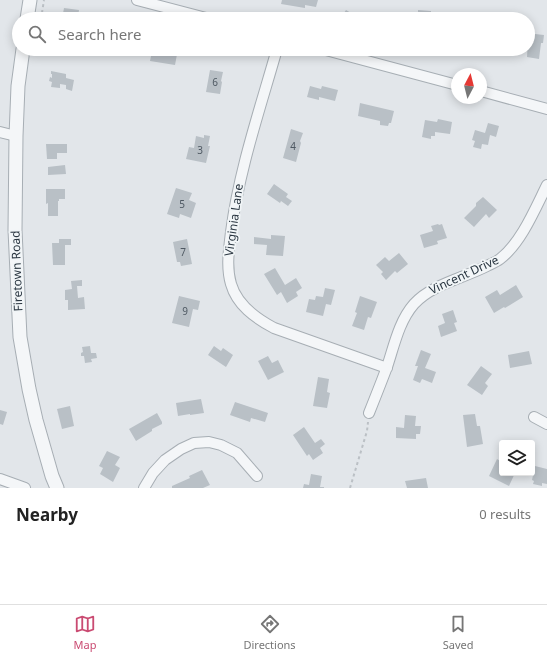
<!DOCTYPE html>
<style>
body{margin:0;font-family:"Noto Sans",sans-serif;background:#f6f6f6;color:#222}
.controls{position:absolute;right:12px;bottom:12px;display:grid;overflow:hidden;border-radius:4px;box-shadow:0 2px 10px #0003}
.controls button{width:36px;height:36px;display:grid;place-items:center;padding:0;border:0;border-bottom:1px solid #e0e0e0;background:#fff;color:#222;font:20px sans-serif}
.compass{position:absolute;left:451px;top:68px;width:36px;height:36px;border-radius:50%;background:#fff;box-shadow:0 2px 10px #0003;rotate:7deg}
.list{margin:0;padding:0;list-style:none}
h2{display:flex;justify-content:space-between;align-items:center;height:52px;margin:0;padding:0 16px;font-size:17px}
h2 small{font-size:13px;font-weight:400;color:#767676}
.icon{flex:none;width:22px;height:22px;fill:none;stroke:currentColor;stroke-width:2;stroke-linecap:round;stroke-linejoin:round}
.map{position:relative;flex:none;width:547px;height:488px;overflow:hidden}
.search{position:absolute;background:#fff;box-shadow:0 2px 10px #0003;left:12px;right:12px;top:12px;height:44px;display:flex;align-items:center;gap:10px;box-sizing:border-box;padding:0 14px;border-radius:22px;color:#767676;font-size:15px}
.sheet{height:116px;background:#fff}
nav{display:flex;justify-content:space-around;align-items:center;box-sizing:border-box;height:56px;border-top:1px solid #e0e0e0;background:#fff;font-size:11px;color:#767676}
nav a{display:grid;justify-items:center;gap:2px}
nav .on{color:#ca4b72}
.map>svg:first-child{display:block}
.building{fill:#b9c0c6}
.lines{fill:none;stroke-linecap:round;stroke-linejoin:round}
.minor-casing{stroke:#a7aeb4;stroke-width:12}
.tertiary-casing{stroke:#a7aeb4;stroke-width:15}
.path{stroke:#bbc0c5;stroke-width:2;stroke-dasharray:3 3;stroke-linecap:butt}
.minor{stroke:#f4f6f8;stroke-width:10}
.tertiary{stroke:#f4f6f8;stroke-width:13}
.labels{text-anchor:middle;stroke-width:3.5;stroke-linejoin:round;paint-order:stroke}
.number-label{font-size:10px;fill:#4e5862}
.street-label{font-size:12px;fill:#2a3641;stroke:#f1f5f7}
</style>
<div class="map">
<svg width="547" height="488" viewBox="0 0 547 488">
<rect width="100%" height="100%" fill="#e2e6ea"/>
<path class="building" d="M 282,0 L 318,0 L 316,7 L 305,5 L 305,8 L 281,4 Z
M 64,8 L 79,10 L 78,17 L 83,18 L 83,19 L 62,19 Z
M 346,10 L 361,19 L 340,19 Z
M 418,10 L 431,11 L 431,19 L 399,19 L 399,15 L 418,16 Z
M 535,34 L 544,35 L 543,43 L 541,43 L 539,59 L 527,57 L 528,40 L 534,41 Z
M 167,49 L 178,49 L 175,65 L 150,61 L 152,51 L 166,53 Z
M 210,70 L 223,72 L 221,81 L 222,82 L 220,94 L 206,92 Z
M 51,71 L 66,74 L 66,78 L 74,80 L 72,91 L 66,89 L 66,85 L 60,84 L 60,88 L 51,87 L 52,82 L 49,81 L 50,77 L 52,78 L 52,74 L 51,74 Z
M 310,86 L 321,89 L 322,86 L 338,90 L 335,101 L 319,97 L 319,100 L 307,97 Z
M 360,103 L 394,111 L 391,123 L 389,123 L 388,126 L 380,125 L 380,121 L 358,116 Z
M 438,119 L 452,122 L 450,134 L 435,132 L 435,136 L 431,136 L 431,139 L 422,137 L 425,120 L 437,122 Z
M 488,123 L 499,126 L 496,137 L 490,135 L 488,145 L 482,144 L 481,149 L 473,147 L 475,141 L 472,140 L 475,130 L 485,133 Z
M 291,129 L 303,133 L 300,141 L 301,143 L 296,162 L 283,158 Z
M 204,135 L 210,136 L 208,146 L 210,146 L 206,163 L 186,159 L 189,147 L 194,148 L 196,136 L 204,138 Z
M 46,144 L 67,144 L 67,153 L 57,153 L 57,159 L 47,159 Z
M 65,165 L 66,174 L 48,175 L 48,167 Z
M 274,184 L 288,194 L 286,197 L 292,201 L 288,206 L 281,201 L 280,203 L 267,194 Z
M 176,188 L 192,193 L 189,200 L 196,203 L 191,218 L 180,214 L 179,218 L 167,214 Z
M 46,189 L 65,189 L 65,199 L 59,199 L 59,201 L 58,201 L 58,216 L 48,216 L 48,203 L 46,204 Z
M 483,197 L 497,210 L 489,218 L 486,214 L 474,227 L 464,218 L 476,206 L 476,203 Z
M 438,224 L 439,225 L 442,224 L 447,238 L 437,241 L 438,244 L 424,248 L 420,235 L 433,231 L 431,226 Z
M 271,235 L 285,236 L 283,256 L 266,255 L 267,245 L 254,244 L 254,237 L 271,239 Z
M 59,239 L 71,239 L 71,245 L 65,245 L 65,265 L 53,265 L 52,243 L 59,243 Z
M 187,239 L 192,264 L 181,266 L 180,262 L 177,262 L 173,242 Z
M 399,253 L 408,264 L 397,273 L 395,271 L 386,280 L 381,274 L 383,272 L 376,265 L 385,257 L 389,261 Z
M 275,268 L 285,285 L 296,278 L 302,288 L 296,292 L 298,296 L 287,303 L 281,292 L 277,295 L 264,274 Z
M 82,280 L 82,286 L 77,286 L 78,298 L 84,297 L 85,309 L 68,310 L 68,300 L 65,300 L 65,290 L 72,289 L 71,281 Z
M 516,285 L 523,297 L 505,308 L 504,307 L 494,313 L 485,297 L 497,290 L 500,295 Z
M 325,288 L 335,290 L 331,305 L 326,304 L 323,316 L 306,312 L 309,299 L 315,300 L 316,296 L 323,297 Z
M 179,296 L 200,301 L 198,310 L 193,309 L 189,327 L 172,323 Z
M 360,296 L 377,302 L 371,318 L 368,317 L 364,330 L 352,326 L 357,313 L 355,312 Z
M 453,310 L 457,322 L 454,323 L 457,331 L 441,337 L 438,326 L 445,323 L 442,314 Z
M 90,346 L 91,353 L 96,353 L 97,358 L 91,359 L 92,362 L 85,363 L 84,356 L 81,356 L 81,353 L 83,352 L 82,347 Z
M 214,346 L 221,351 L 223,348 L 233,355 L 226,367 L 208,355 Z
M 421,350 L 431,354 L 425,368 L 436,372 L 432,383 L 422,379 L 420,383 L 413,380 L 418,366 L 415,366 Z
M 529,351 L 532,364 L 510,368 L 508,355 Z
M 268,356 L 272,363 L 278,360 L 284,372 L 268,380 L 258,361 Z
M 481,366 L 492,374 L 485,383 L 488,386 L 482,395 L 467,385 Z
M 318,377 L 329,379 L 327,392 L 330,393 L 327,408 L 313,406 Z
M 201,399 L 204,413 L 190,415 L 190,414 L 178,416 L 176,403 Z
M 235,402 L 268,413 L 265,422 L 251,418 L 250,422 L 230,415 Z
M 70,406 L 74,426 L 62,429 L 57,409 Z
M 0,410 L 7,412 L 3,425 L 0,424 Z
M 157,413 L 162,422 L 162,424 L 152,429 L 152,431 L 136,441 L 129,429 Z
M 475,414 L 477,426 L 480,426 L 483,444 L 467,447 L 463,415 Z
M 405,415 L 416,416 L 415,426 L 421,426 L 420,434 L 416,434 L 416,439 L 396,438 L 396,427 L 404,428 Z
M 304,427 L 315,443 L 321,439 L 325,444 L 320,448 L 323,453 L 313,460 L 309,454 L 307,456 L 293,435 Z
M 107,451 L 120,457 L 115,465 L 120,468 L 113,482 L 100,474 L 103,468 L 99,466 Z
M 497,459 L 502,462 L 502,473 L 515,473 L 509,486 L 489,476 Z
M 535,466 L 547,469 L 547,484 L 542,483 L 542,486 L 533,484 L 534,481 L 532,480 Z
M 202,470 L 210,485 L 203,488 L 172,488 L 172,486 L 190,478 L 189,476 Z
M 311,474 L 322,476 L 320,487 L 324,487 L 324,488 L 303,488 L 304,484 L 309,485 Z
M 426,478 L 428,488 L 407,488 L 405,481 Z"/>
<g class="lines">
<defs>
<path id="minor" d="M 137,0 L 210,19
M 277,49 C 260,109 239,170 231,232 C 229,249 226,267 231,284 C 237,305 255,318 274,328 L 387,368
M 322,49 L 457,85
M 481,91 L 547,109
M 0,132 L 16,136
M 369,413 C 375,398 381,383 387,367 C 394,346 399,321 414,304 C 432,284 464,278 487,266 C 491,264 496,262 500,259 C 521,243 535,209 547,185
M 534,417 L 547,424
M 0,479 L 25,488
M 144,488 L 153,473 L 165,460 L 181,449 L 194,443 L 209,442 L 221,445 L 237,453 L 257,476"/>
<path id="tertiary" d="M 27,19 L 30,0
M 23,49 L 18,86 L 16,136 L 15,230 L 20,337 L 29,389 L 36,420 L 52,476 L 57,488"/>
</defs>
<use href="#minor" class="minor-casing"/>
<use href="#tertiary" class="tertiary-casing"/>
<path class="path" d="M 41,19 L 44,0
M 350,488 L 367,431 L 368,422"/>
<use href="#minor" class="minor"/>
<use href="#tertiary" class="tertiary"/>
</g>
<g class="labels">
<g class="number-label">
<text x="215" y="86">6</text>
<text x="293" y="150">4</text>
<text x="200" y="154">3</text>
<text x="182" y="208">5</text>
<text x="183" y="256">7</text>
<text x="185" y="315">9</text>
</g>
<g class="street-label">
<text transform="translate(234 220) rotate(-82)" y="4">Virginia Lane</text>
<text transform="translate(17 271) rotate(-92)" y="4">Firetown Road</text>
<text transform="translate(464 275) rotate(-25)" y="4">Vincent Drive</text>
</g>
</g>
</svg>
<div class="controls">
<button><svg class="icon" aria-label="layers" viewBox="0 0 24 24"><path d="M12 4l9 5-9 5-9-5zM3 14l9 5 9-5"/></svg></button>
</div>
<svg class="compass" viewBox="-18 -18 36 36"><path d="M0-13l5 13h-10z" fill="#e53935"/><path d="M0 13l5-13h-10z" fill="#767676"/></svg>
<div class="search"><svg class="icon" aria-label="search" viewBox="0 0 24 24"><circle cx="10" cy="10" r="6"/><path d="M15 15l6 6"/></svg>Search here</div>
</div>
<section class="sheet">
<h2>Nearby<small>0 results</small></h2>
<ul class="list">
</ul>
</section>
<nav>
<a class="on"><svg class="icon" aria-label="map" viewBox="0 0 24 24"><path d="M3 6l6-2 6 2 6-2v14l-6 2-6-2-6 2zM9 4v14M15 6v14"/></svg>Map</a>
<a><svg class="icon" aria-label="directions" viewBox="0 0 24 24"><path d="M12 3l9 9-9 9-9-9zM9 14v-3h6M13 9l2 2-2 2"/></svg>Directions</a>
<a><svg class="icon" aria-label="saved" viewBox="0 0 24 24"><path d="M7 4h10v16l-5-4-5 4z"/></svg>Saved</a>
</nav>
